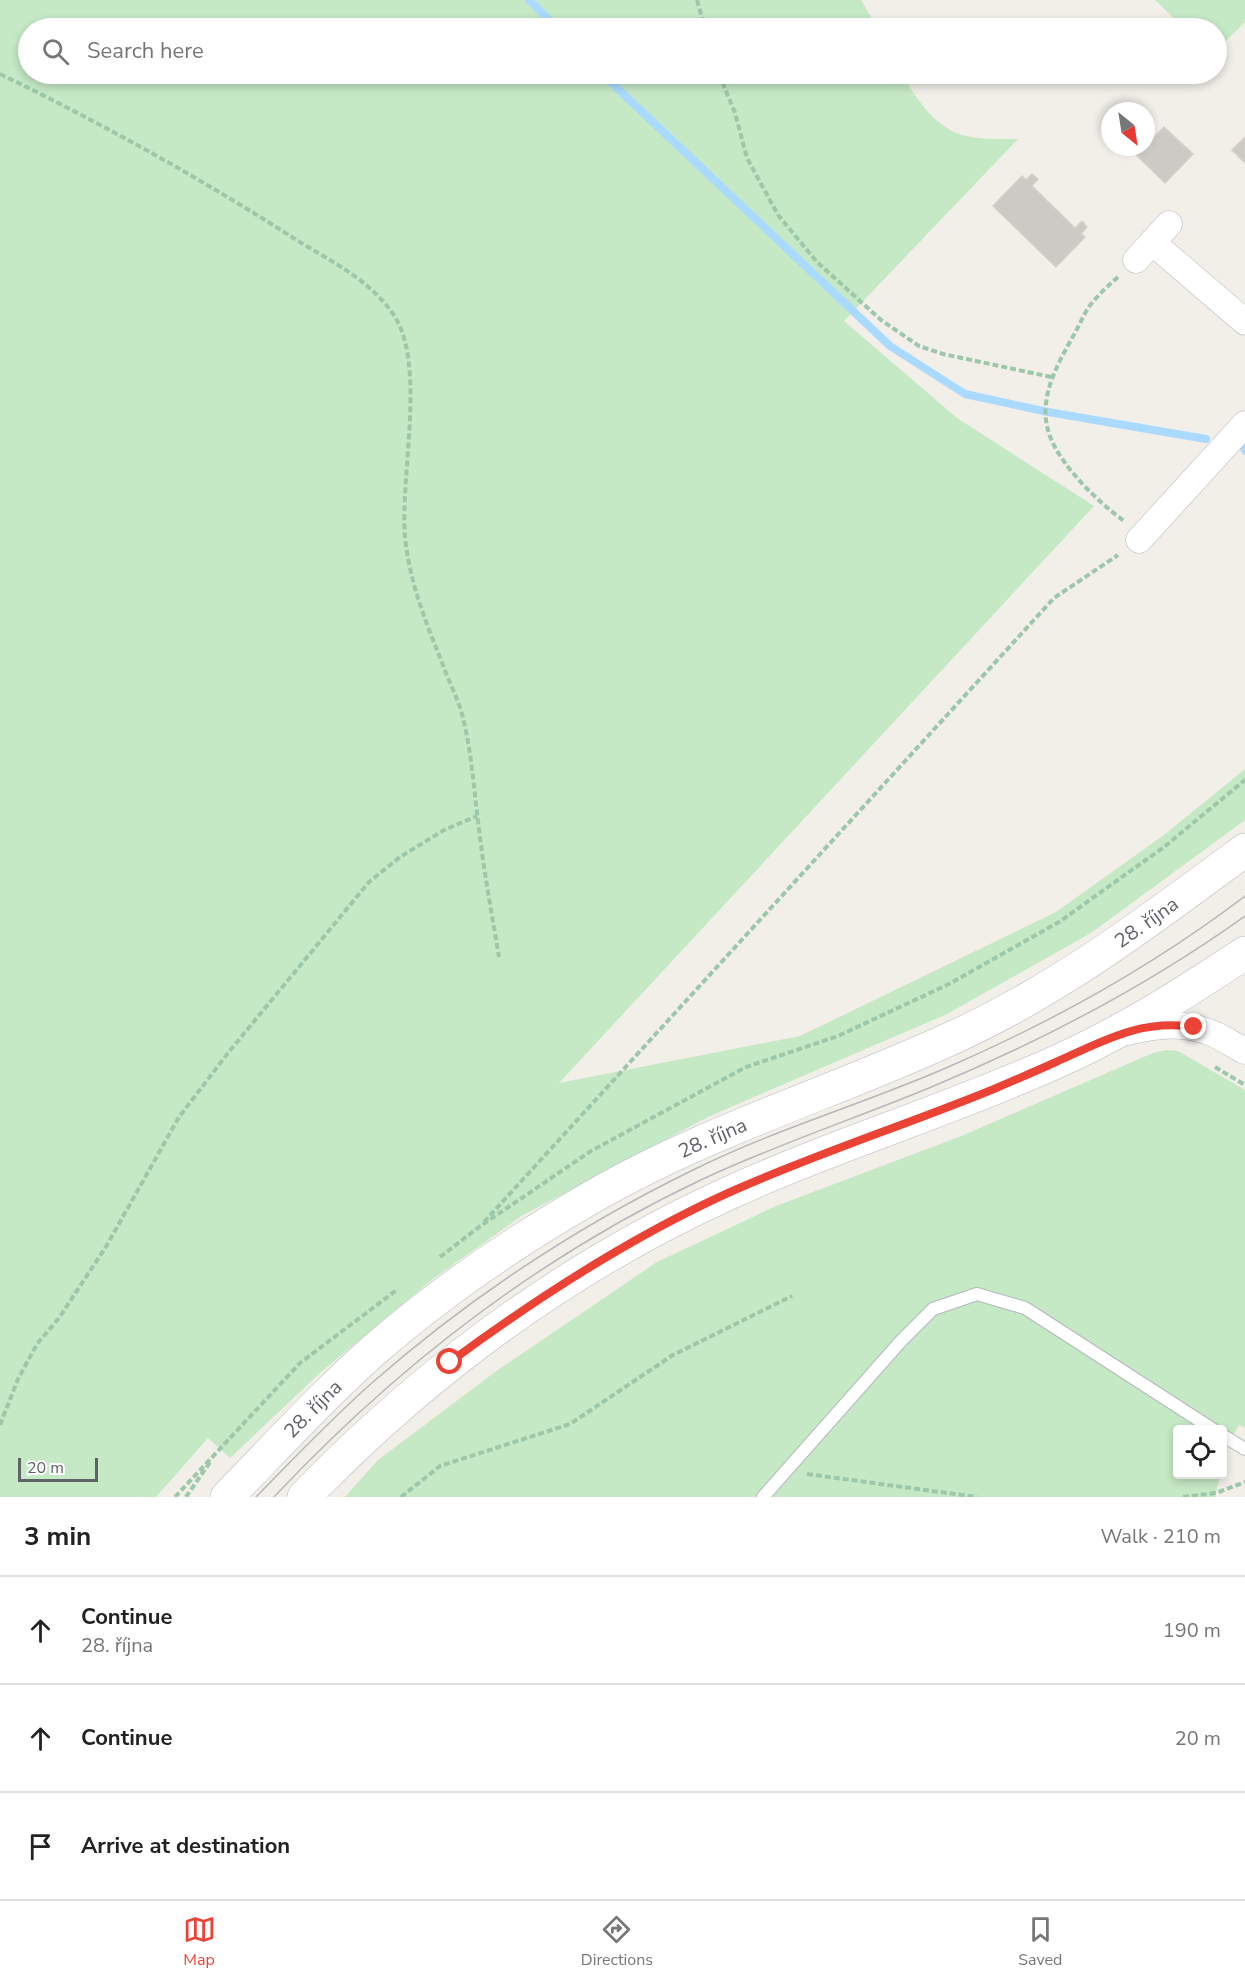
<!DOCTYPE html>
<meta charset="utf-8">
<style>
body{margin:0;font-family:"Nunito Sans",sans-serif;background:#f6f6f6;color:#222}
.controls{position:absolute;right:18px;bottom:18px;display:grid;overflow:hidden;border-radius:6px;box-shadow:0 3px 9px #0003}
.controls button{width:54px;height:54px;display:grid;place-items:center;padding:0;border:0;border-bottom:2px solid #e0e0e0;background:#fff;color:#222;font:30px sans-serif}
.compass{position:absolute;left:1101px;top:102px;width:54px;height:54px;border-radius:50%;background:#fff;box-shadow:0 3px 9px #0003;rotate:150deg}
.scale{position:absolute;left:18px;bottom:15px;width:80px;box-sizing:border-box;padding-left:6px;border:3px solid #5f6368;border-top:0;font-size:16px;line-height:21px;white-space:nowrap;color:#5f6368;-webkit-text-stroke:4px #fff;paint-order:stroke}
.stop{position:absolute;width:18px;height:18px;margin:-14px;border:4px solid #ea4335;border-radius:50%;background:#fff}
.stop.end{background:#ea4335;border-color:#fff;box-shadow:0 2px 6px #0008}
.list{margin:0;padding:0;list-style:none}
h2{display:flex;justify-content:space-between;align-items:center;height:78px;margin:0;padding:0 24px;font-size:26px}
h2 small{font-size:20px;font-weight:400;color:#767676}
.list li{display:grid;grid-template-columns:39px 1fr auto;gap:18px;align-items:center;box-sizing:border-box;height:108px;padding:0 24px;border-top:2px solid #e0e0e0}
.list b{display:block;font-size:22px;white-space:nowrap}
.list p{margin:0;font-size:20px;white-space:nowrap;color:#767676}
.list em{font-size:20px;font-style:normal;color:#767676}
.icon{flex:none;width:33px;height:33px;fill:none;stroke:currentColor;stroke-width:2;stroke-linecap:round;stroke-linejoin:round}
.map{position:relative;flex:none;width:1245px;height:1497px;overflow:hidden}
.search{position:absolute;background:#fff;box-shadow:0 3px 9px #0003;left:18px;right:18px;top:18px;height:66px;display:flex;align-items:center;gap:15px;box-sizing:border-box;padding:0 21px;border-radius:33px;color:#767676;font-size:22px}
.sheet{height:402px;background:#fff}
nav{display:flex;justify-content:space-around;align-items:center;box-sizing:border-box;height:84px;border-top:2px solid #e0e0e0;background:#fff;font-size:16px;color:#767676}
nav a{display:grid;justify-items:center;gap:3px}
nav .on{color:#ea4335}
.map>svg:first-child{display:block}
.green{fill:#c5e8c5}
.lines{fill:none;stroke-linecap:round;stroke-linejoin:round}
.stream{stroke:#aadaff;stroke-width:8}
.building{fill:#cccac5;stroke:#d6d1c6;stroke-width:1.5}
.lane-casing{stroke:#b5b8bc;stroke-width:14}
.street-casing{stroke:#b5b8bc;stroke-width:27}
.secondary-casing{stroke:#b6babf;stroke-width:34}
.path{stroke:#9cc7a9;stroke-width:4;stroke-dasharray:6 3;stroke-linecap:butt}
.lane{stroke:#fff;stroke-width:12}
.street{stroke:#fff;stroke-width:26}
.secondary{stroke:#fff;stroke-width:33}
.tram{stroke:#b6b7b8;stroke-width:1.5}
.route{stroke:#ea4335;stroke-width:8}
.labels{text-anchor:middle;stroke-width:5;stroke-linejoin:round;paint-order:stroke}
.street-label{font-size:20px;fill:#5f6368;stroke:#fff}
</style>
<div class="map">
<svg width="1245" height="1497" viewBox="0 0 1245 1497">
<rect width="100%" height="100%" fill="#f1efe8"/>
<path class="green" d="M 0,0 L 861,0 L 877,28 L 28,28 L 28,74 L 902,74 C 917,100 936,129 966,136 C 982,140 1001,139 1018,139 L 844,321 L 957,418 L 1094,506 L 559,1083 L 800,1036 L 1056,912 L 1164,835 L 1245,769 L 1245,820 L 1091,933 L 947,1014 L 710,1116 L 523,1215 L 434,1278 L 322,1371 L 230,1458 L 208,1438 L 156,1497 L 0,1497 Z
M 1155,0 L 1245,0 L 1245,22 L 1217,50 L 1216,28 L 1184,28 Z
M 1166,1050 L 1178,1051 L 1245,1090 L 1245,1428 L 1239,1425 L 1226,1448 L 1223,1463 L 1222,1430 L 1178,1430 L 1178,1474 L 1220,1475 L 1215,1497 L 345,1497 L 378,1460 L 495,1372 L 657,1262 L 776,1206 L 959,1137 L 1153,1053 Z"/>
<g class="lines">
<path class="stream" d="M 529,0 L 557,28
M 602,74 L 890,346 L 965,394 L 1048,412 L 1206,439
M 1243,445 L 1245,451"/>
</g>
<path class="building" d="M 1164,127 L 1193,154 L 1165,183 L 1131,150 L 1133,147 L 1146,147 L 1146,142 L 1147,144 Z
M 1245,137 L 1245,163 L 1232,150 Z
M 1032,174 L 1038,179 L 1032,186 L 1075,228 L 1082,221 L 1087,227 L 1081,234 L 1085,237 L 1056,267 L 993,206 L 1022,176 L 1026,180 Z"/>
<g class="lines">
<defs>
<path id="lane" d="M 1222,1435 L 1245,1449
M 763,1497 L 901,1341 L 933,1309 L 977,1294 L 1025,1308 L 1214,1430"/>
<path id="street" d="M 1152,242 L 1245,322
M 1136,260 L 1169,224
M 1139,540 L 1245,424
M 1127,1032 C 1158,1025 1186,1021 1216,1035 C 1226,1040 1235,1046 1245,1051"/>
<g id="secondary">
<path id="s1" d="M 227,1497 C 275,1448 322,1396 374,1350 C 443,1290 520,1238 599,1193 C 712,1129 835,1092 952,1038 C 1058,990 1152,919 1245,850"/>
<path d="M 304,1497 C 426,1371 567,1267 727,1194 C 834,1145 947,1111 1054,1063 C 1122,1033 1183,994 1245,953"/>
</g>
</defs>
<use href="#lane" class="lane-casing"/>
<use href="#street" class="street-casing"/>
<use href="#secondary" class="secondary-casing"/>
<path class="path" d="M 697,0 L 705,28
M 0,74 C 101,123 200,178 295,239 C 330,261 369,279 393,314 C 427,362 400,475 405,536 C 409,581 426,623 443,665 C 449,683 459,700 463,718 C 472,754 474,792 479,829 C 484,872 492,915 499,957
M 719,74 L 735,113 L 747,158 L 778,215 L 817,262 L 881,320 L 919,346 L 943,354 L 1051,377
M 1118,277 C 1109,285 1100,293 1092,303 C 1085,311 1081,322 1076,331 C 1060,360 1038,395 1048,430 C 1056,462 1098,502 1124,521
M 1215,1067 L 1245,1085
M 484,1222 L 1054,598 L 1118,555
M 440,1257 L 479,1227 L 591,1151 L 746,1067 L 838,1036 L 949,984 L 1059,922 L 1164,847 L 1245,780
M 0,1425 L 18,1379 L 37,1344 L 59,1318 L 107,1245 L 179,1117 L 228,1053 L 369,882 L 400,857 L 444,830 L 477,816
M 807,1474 L 977,1497
M 175,1497 L 300,1363 L 398,1289
M 186,1497 L 210,1462
M 401,1497 L 440,1466 L 570,1424 L 673,1355 L 792,1296
M 1183,1497 L 1216,1493 L 1245,1482"/>
<use href="#lane" class="lane"/>
<use href="#street" class="street"/>
<use href="#secondary" class="secondary"/>
<path class="tram" d="M 256,1497 C 294,1458 332,1418 373,1382 C 470,1297 580,1225 695,1169 C 776,1129 863,1104 946,1068 C 1052,1022 1153,966 1245,896
M 274,1497 C 398,1365 541,1255 705,1178 C 778,1144 854,1119 929,1088 C 1040,1042 1147,986 1245,916"/>
</g>
<g class="lines">
<path class="route" d="M 450,1362 C 538,1297 629,1238 728,1193 C 815,1154 906,1125 994,1089 C 1015,1080 1036,1071 1056,1062 C 1103,1041 1140,1019 1194,1027"/>
</g>
<g class="labels">
<g class="street-label">
<text dy="7" stroke="none"><textPath href="#s1" startOffset="1095">28. října</textPath></text>
<text dy="7" stroke="none"><textPath href="#s1" startOffset="609">28. října</textPath></text>
<text dy="7" stroke="none"><textPath href="#s1" startOffset="123">28. října</textPath></text>
</g>
</g>
</svg>
<div class="controls">
<button><svg class="icon" aria-label="locate" viewBox="0 0 24 24"><circle cx="12" cy="12" r="6"/><path d="M12 2v4M12 18v4M2 12h4M18 12h4"/></svg></button>
</div>
<svg class="compass" viewBox="-18 -18 36 36"><path d="M0-13l5 13h-10z" fill="#e53935"/><path d="M0 13l5-13h-10z" fill="#767676"/></svg>
<div class="scale">20 m</div>
<div class="stop" style="left:450px;top:1362px"></div>
<div class="stop end" style="left:1194px;top:1027px"></div>
<div class="search"><svg class="icon" aria-label="search" viewBox="0 0 24 24"><circle cx="10" cy="10" r="6"/><path d="M15 15l6 6"/></svg>Search here</div>
</div>
<section class="sheet">
<h2>3 min<small>Walk · 210 m</small></h2>
<ul class="list">
<li><svg class="icon" aria-label="ahead" viewBox="0 0 24 24"><path d="M12 20V5M6 11l6-6 6 6"/></svg><div><b>Continue</b><p>28. října</p></div><em>190 m</em></li>
<li><svg class="icon" aria-label="ahead" viewBox="0 0 24 24"><path d="M12 20V5M6 11l6-6 6 6"/></svg><div><b>Continue</b></div><em>20 m</em></li>
<li><svg class="icon" aria-label="arrive" viewBox="0 0 24 24"><path d="M6 21V4h12l-3 4 3 4H6"/></svg><div><b>Arrive at destination</b></div></li>
</ul>
</section>
<nav>
<a class="on"><svg class="icon" aria-label="map" viewBox="0 0 24 24"><path d="M3 6l6-2 6 2 6-2v14l-6 2-6-2-6 2zM9 4v14M15 6v14"/></svg>Map</a>
<a><svg class="icon" aria-label="directions" viewBox="0 0 24 24"><path d="M12 3l9 9-9 9-9-9zM9 14v-3h6M13 9l2 2-2 2"/></svg>Directions</a>
<a><svg class="icon" aria-label="saved" viewBox="0 0 24 24"><path d="M7 4h10v16l-5-4-5 4z"/></svg>Saved</a>
</nav>
